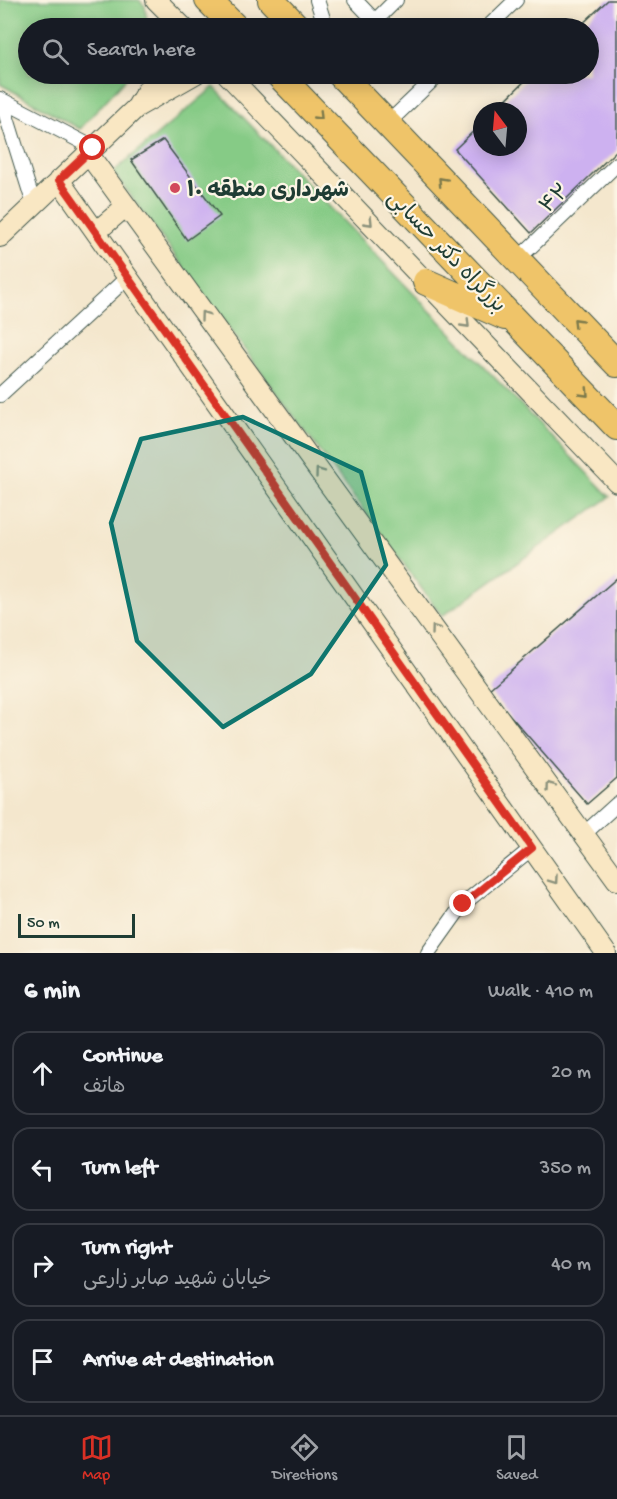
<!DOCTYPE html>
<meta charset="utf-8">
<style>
body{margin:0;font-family:"Gochi Hand","Playpen Sans Arabic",sans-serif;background:#242831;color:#f1f3f6}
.compass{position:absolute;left:473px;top:102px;width:54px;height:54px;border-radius:50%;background:#171b24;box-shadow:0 3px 15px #0003;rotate:344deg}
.scale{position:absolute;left:18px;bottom:15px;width:117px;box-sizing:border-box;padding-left:6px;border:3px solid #1f3d34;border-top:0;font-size:16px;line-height:21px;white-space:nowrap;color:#1f3d34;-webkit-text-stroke:4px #fcf5e5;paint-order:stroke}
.stop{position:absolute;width:18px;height:18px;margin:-14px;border:4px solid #d93025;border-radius:50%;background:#fff}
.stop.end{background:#d93025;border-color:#fff;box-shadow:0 2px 6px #0008}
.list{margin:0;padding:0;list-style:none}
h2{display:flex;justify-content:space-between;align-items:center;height:78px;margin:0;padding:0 24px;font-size:26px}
h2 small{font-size:20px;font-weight:400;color:#9ea1a6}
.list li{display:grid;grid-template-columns:39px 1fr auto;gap:18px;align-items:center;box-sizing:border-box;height:84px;margin:0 12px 12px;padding:0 12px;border:2px solid #363941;border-radius:18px}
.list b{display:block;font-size:22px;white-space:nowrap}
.list p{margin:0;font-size:20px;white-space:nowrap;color:#9ea1a6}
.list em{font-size:20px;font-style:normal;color:#9ea1a6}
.icon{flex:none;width:33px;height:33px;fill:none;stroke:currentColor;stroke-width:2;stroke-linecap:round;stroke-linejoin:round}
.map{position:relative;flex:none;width:617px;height:953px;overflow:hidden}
.search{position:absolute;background:#171b24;box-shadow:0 3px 15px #0003;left:18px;right:18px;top:18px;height:66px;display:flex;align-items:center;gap:15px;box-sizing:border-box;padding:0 21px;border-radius:33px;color:#9ea1a6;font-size:22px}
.sheet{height:462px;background:#171b24}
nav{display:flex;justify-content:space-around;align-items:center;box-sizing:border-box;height:84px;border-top:2px solid #363941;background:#171b24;font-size:16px;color:#9ea1a6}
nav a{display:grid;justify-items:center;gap:3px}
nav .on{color:#d93025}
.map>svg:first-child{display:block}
.green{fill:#86cb86;stroke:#52845d;stroke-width:1.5}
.building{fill:#cdb1f0}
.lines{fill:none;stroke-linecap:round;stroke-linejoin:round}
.street-casing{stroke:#3f564b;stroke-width:16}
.secondary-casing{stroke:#3f564b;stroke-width:22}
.highway-casing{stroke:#3f564b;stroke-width:28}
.street{stroke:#fff;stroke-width:14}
.secondary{stroke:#f9e7c3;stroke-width:20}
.highway{stroke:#efc469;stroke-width:26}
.oneway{stroke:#7d7a4c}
.oneway2{stroke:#8c927c}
.route{stroke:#d93025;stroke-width:8}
.marked{fill:#0f766e;fill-opacity:0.2;stroke:#0f766e;stroke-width:4.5;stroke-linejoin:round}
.poi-dot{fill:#d1495b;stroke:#fcf5e5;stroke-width:2}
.labels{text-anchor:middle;stroke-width:4.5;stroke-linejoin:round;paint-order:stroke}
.poi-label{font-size:22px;font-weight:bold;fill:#1f3d34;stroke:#fcf5e5;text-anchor:start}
.street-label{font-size:22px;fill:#1f3d34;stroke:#fcf5e5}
</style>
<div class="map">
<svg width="617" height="953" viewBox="0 0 617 953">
<rect width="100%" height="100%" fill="#fcf5e5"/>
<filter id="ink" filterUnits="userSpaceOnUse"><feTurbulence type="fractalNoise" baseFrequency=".0167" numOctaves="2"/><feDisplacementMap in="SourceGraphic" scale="12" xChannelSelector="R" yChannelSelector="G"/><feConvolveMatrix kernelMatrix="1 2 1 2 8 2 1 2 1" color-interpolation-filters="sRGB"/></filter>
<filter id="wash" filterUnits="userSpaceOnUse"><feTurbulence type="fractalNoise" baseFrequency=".008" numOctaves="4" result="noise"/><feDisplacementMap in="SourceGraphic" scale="24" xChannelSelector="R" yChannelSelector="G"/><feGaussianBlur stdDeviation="1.35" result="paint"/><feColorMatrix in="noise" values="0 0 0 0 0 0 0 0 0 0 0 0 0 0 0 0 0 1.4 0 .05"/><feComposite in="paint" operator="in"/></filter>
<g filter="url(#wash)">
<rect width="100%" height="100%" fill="#f4e7cd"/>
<path class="green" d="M 0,0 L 139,0 L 145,6 L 148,28 L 28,28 L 28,74 L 130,74 L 80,129 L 0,84 Z
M 214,87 L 610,497 L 442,616 L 113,172 Z"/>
<g id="blocks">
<path class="building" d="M 608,0 L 617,0 L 617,150 L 531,233 L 455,149 L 482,123 L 482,147 L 518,147 L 518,111 L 494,111 L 532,74 L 588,74 L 588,28 L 578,28 Z
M 163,140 L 220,216 L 187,240 L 131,160 Z
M 617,578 L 617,778 L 587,804 L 488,690 Z"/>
</g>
</g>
<g filter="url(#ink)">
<use href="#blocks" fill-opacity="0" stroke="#3f564b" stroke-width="1.5"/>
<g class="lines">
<defs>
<path id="street" d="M 317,0 L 326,28
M 355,0 L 375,21 L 396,0
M 487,28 L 516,0
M 0,99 L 94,148
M 2,102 L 34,205
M 388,123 L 439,74
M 517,260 L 617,164
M 0,395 L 128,277
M 585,833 L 617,804
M 428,953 L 463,904 L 532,848"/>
<path id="secondary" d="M 156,0 L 184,28
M 227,74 L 617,482
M 138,105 L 157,74
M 87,152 L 617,880
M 59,180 L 606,953
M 96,232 L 125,207
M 0,237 L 137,107 L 195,74"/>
<path id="highway" d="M 208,0 L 236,28
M 271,0 L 298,28
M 278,74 L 617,427
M 340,74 L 617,364
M 426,282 L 505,317"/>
</defs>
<use href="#street" class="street-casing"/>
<use href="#secondary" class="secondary-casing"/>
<use href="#highway" class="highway-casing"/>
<use href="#street" class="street"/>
<use href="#secondary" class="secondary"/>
<use href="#highway" class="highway"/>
</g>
<defs><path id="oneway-chevron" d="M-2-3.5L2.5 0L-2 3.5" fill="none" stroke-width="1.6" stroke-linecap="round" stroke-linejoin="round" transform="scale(1.5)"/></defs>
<g class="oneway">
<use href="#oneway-chevron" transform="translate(319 116) rotate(46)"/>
<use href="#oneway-chevron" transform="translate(442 181) rotate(-133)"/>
<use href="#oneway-chevron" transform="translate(577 322) rotate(-134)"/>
<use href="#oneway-chevron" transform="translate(585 393) rotate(46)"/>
</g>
<g class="oneway2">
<use href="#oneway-chevron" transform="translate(369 222) rotate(46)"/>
<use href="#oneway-chevron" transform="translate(204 315) rotate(-126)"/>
<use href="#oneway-chevron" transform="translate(466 324) rotate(46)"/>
<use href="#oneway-chevron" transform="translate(319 472) rotate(-126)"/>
<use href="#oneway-chevron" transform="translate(435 629) rotate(-126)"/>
<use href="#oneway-chevron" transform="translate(550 786) rotate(-126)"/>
<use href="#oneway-chevron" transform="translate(554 880) rotate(55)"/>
</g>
</g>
<g class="lines" filter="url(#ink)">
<path class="route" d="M 93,148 L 59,180 L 532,848 L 463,904"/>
</g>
<path class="marked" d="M 243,417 L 361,472 L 386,565 L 311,674 L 223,727 L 137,641 L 111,523 L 141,439 Z"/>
<circle class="poi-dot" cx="175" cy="188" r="6"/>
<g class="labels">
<g class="poi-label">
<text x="187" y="196">شهرداری منطقه ۱۰</text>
</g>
<g class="street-label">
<text transform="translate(553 197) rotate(-44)" y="8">۴۲</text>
<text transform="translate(448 250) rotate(46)" y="8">بزرگراه دکتر حسابی</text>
</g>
</g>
</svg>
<svg class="compass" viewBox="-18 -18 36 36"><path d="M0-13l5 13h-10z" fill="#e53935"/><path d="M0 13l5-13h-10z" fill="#9ea1a6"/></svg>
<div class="scale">50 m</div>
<div class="stop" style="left:93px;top:148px"></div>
<div class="stop end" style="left:463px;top:904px"></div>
<div class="search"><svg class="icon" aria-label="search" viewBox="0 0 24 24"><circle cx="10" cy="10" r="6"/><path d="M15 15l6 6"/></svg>Search here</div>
</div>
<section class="sheet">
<h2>6 min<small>Walk · 410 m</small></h2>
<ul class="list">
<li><svg class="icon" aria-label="ahead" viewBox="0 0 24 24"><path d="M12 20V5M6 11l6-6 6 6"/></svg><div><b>Continue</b><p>هاتف</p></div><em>20 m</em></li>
<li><svg class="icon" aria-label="left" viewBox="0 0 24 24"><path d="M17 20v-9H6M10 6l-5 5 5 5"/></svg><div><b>Turn left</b></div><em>350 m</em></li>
<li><svg class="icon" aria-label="right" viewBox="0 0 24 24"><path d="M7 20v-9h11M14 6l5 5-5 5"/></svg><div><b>Turn right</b><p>خیابان شهید صابر زارعی</p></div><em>40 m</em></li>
<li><svg class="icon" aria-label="arrive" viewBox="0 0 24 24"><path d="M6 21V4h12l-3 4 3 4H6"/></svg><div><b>Arrive at destination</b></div></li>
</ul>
</section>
<nav>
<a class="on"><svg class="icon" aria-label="map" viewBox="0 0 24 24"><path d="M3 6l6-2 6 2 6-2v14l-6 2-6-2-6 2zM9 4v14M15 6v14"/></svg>Map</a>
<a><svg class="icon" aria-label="directions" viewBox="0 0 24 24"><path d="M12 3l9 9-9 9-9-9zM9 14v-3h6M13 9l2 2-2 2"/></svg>Directions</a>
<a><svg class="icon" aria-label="saved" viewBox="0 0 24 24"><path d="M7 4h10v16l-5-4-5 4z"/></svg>Saved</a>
</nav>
